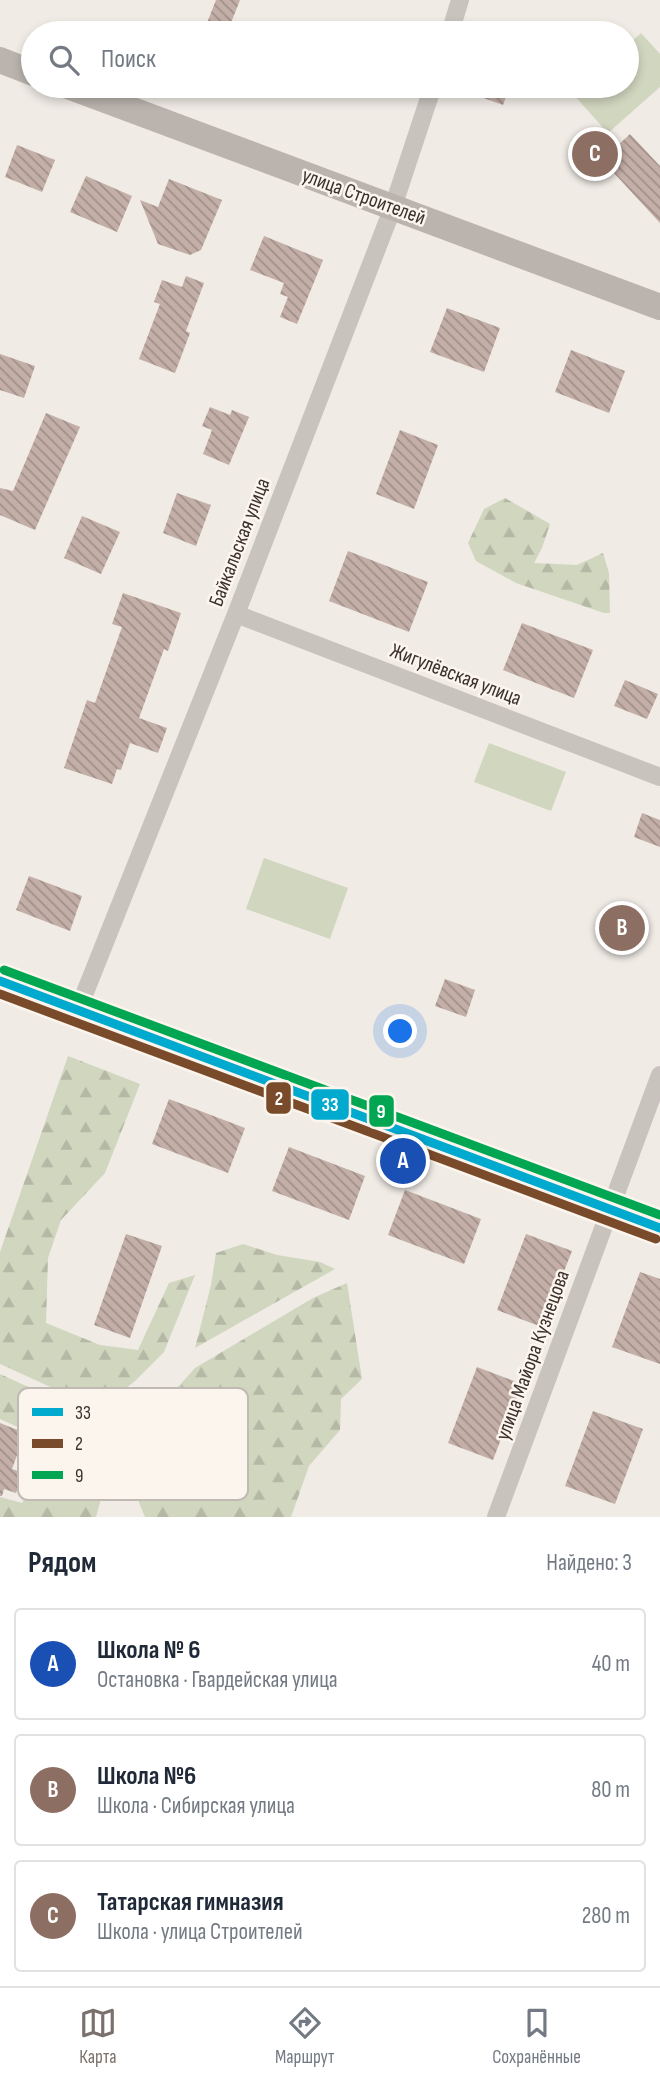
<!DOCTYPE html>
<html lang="ru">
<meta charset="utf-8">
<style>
body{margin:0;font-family:"Sofia Sans Condensed",sans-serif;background:#f2f2f3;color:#1f2937}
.you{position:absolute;left:401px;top:1032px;width:24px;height:24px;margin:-18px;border:5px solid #fff;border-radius:50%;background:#1a73e8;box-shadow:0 0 0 10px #1a73e833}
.badge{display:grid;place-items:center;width:46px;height:46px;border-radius:50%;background:#7a716c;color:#fff;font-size:23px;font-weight:700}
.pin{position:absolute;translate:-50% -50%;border:4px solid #fff;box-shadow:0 2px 7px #0006}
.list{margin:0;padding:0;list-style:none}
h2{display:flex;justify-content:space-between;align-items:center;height:91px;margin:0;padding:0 28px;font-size:30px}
h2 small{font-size:23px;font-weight:400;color:#747a83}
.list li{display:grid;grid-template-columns:46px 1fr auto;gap:21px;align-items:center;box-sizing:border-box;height:112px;margin:0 14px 14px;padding:0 14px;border:2px solid #e0e1e3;border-radius:7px}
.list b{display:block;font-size:26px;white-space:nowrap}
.list p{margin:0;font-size:23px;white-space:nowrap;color:#747a83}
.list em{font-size:23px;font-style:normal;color:#747a83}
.icon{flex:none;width:38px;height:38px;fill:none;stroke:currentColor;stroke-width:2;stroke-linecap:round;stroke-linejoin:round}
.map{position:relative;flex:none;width:660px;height:1517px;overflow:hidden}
.search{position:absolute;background:#fff;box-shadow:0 4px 10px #0003;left:21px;right:21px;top:21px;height:77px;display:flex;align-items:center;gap:18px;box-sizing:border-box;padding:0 24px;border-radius:38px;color:#747a83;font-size:26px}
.sheet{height:469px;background:#fff}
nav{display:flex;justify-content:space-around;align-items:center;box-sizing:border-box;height:98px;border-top:2px solid #e0e1e3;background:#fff;font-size:19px;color:#747a83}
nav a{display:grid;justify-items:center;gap:4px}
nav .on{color:#7a716c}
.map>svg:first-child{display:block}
.forest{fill:url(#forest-firs)}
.pitch{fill:#d1d6bf}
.building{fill:url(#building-back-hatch)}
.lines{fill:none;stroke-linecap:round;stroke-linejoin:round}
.street{stroke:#c9c3be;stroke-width:18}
.secondary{stroke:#bab3ae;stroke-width:26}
.bus-1-casing{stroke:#fbf5ee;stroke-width:14}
.bus-2-casing{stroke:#fbf5ee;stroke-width:14}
.bus-3-casing{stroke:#fbf5ee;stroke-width:14}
.bus-1{stroke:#00a9ce;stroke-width:9}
.bus-2{stroke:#7a4b2a;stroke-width:9}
.bus-3{stroke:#00a651;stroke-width:9}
.labels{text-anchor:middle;stroke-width:5;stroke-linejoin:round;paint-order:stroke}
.street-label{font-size:21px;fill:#3b302b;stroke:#fbf5ee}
.key{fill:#fbf5ee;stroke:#c1bab4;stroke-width:2}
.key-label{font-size:19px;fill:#3b302b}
.line-badge{stroke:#fbf5ee;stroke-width:2.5}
.badge-label{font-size:19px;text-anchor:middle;font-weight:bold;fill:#fff}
</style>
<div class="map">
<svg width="660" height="1517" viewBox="0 0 660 1517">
<defs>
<pattern id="forest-firs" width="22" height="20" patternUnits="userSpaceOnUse" patternTransform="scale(1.75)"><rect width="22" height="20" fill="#d1d6bf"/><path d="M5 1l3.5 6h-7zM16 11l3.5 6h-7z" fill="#b4b8a4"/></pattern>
<pattern id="building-back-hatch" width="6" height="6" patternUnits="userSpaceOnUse" patternTransform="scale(1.75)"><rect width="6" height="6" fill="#c3afa7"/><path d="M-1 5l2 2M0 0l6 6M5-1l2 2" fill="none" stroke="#a08f88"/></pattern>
</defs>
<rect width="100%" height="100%" fill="#f0ebe5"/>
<path class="forest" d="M 505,498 L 550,524 L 542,548 L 534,563 L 577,565 L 603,553 L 609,573 L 610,613 L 604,613 L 516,583 L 476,561 L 468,543 L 484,509 Z
M 68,1056 L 140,1084 L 105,1173 L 61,1220 L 48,1258 L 46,1323 L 100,1345 L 138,1350 L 169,1283 L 195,1275 L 164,1352 L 135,1381 L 99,1409 L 0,1364 L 0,1252 Z
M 243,1244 L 277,1255 L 320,1262 L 335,1269 L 195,1348 L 211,1285 L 216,1253 Z
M 347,1283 L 362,1379 L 341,1399 L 340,1430 L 309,1466 L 291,1517 L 145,1517 L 138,1500 L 139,1491 L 152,1444 L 170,1396 L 195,1368 L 313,1298 Z
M 0,1374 L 85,1413 L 110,1467 L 96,1517 L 0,1517 L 0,1497 L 22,1503 L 35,1481 L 21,1466 L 33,1434 L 0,1419 Z"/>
<path class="pitch" d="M 641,33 L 660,54 L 660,87 L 608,133 L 573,94 L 582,86 L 627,86 L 627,46 Z
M 489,743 L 566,772 L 551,811 L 474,782 Z
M 264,858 L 348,888 L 330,939 L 246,909 Z"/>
<path class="building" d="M 216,0 L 240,0 L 227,33 L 203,33 Z
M 456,86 L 510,86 L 503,105 L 456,88 Z
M 630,134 L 660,166 L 660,223 L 602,160 Z
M 17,145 L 55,160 L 42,192 L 5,177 Z
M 86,176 L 132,196 L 117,232 L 70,212 Z
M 169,179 L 222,200 L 201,250 L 190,255 L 158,244 L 140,200 L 158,207 Z
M 264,236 L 323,260 L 297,324 L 280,317 L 288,297 L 280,294 L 284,283 L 250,270 Z
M 186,276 L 204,283 L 186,331 L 190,333 L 175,373 L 139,359 L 160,304 L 154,302 L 162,280 L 182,287 Z
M 447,308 L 500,328 L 484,372 L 430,352 Z
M 571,350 L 625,371 L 609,413 L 555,392 Z
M 0,354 L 35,366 L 24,398 L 0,390 Z
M 210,407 L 230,415 L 232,410 L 249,417 L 229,465 L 203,454 L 212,430 L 202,426 Z
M 46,413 L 80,427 L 35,530 L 0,515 L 0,488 L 13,491 Z
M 400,430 L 438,445 L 414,509 L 376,494 Z
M 177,493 L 211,505 L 196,546 L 163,533 Z
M 82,516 L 120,532 L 101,574 L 64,558 Z
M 348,551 L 428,582 L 409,632 L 329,601 Z
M 123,593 L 181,613 L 168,651 L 164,649 L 139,718 L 167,728 L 158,753 L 130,743 L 121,770 L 117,769 L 112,784 L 64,768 L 87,700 L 95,703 L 122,627 L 112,624 Z
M 522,623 L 593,650 L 574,698 L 503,670 Z
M 625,680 L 658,694 L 647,719 L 614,706 Z
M 642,813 L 660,820 L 660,847 L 634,837 Z
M 29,876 L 82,896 L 70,931 L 16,910 Z
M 445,979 L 475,990 L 466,1017 L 435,1006 Z
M 169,1099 L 245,1128 L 228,1173 L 152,1144 Z
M 289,1147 L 365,1176 L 349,1220 L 272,1191 Z
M 405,1190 L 481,1219 L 464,1264 L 388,1235 Z
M 126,1234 L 162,1246 L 130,1338 L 94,1325 Z
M 526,1234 L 572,1251 L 542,1327 L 497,1310 Z
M 640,1272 L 660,1279 L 660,1364 L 612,1347 Z
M 477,1367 L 522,1384 L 493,1460 L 448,1443 Z
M 593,1411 L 643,1429 L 615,1504 L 565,1486 Z
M 0,1423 L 25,1433 L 12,1469 L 23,1473 L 16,1493 L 4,1489 L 2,1496 L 0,1496 Z"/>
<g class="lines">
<path class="street" d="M 450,33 L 460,0
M 236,614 L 660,777
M 78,1010 L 236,614 L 393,207 L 433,86
M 496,1517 L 660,1075"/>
<path class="secondary" d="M 0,60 L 33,73
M 68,86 L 660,307
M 0,981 L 660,1228"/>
<defs>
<path id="bus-1" d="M 0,981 L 660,1228"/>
<path id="bus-2" d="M 0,994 L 656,1239"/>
<path id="bus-3" d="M 4,970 L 660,1215"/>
</defs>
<use href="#bus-1" class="bus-1-casing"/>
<use href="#bus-2" class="bus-2-casing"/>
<use href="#bus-3" class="bus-3-casing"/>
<use href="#bus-1" class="bus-1"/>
<use href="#bus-2" class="bus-2"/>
<use href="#bus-3" class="bus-3"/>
</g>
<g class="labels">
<g class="street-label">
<text transform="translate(364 196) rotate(20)" y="7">улица Строителей</text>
<text transform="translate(239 542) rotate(-69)" y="7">Байкальская улица</text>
<text transform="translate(456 674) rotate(21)" y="7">Жигулёвская улица</text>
<text transform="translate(532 1355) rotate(-70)" y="7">улица Майора Кузнецова</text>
</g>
</g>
<rect x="18" y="1388" width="230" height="112" rx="10" class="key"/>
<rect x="32" y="1408" width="31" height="8" fill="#00a9ce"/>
<rect x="32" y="1439" width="31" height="9" fill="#7a4b2a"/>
<rect x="32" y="1471" width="31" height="8" fill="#00a651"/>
<g class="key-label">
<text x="75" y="1419">33</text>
<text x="75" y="1450">2</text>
<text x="75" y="1482">9</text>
</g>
<g class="line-badge">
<rect x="265" y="1081" width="27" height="34" rx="7" fill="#7a4b2a"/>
<rect x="310" y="1088" width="40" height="33" rx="7" fill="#00a9ce"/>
<rect x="368" y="1094" width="27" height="34" rx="7" fill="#00a651"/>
</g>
<g class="badge-label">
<text x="279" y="1105">2</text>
<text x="330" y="1111">33</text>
<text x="381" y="1118">9</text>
</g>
</svg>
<div class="you"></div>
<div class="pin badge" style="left:403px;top:1161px;background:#1a4fb4">A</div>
<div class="pin badge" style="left:622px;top:928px;background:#8d6e63">B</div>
<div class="pin badge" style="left:595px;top:154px;background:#8d6e63">C</div>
<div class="search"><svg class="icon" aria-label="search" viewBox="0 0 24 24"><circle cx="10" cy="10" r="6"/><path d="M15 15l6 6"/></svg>Поиск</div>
</div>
<section class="sheet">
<h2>Рядом<small>Найдено: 3</small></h2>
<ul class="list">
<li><span class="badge" style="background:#1a4fb4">A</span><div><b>Школа № 6</b><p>Остановка · Гвардейская улица</p></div><em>40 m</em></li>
<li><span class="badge" style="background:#8d6e63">B</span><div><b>Школа №6</b><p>Школа · Сибирская улица</p></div><em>80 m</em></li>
<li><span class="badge" style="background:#8d6e63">C</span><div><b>Татарская гимназия</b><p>Школа · улица Строителей</p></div><em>280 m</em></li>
</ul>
</section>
<nav>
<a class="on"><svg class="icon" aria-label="map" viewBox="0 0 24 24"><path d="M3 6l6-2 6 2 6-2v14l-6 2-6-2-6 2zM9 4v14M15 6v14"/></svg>Карта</a>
<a><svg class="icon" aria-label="directions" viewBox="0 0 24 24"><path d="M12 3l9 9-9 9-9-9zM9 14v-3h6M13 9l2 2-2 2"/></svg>Маршрут</a>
<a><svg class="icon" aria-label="saved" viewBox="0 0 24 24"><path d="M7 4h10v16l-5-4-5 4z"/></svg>Сохранённые</a>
</nav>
